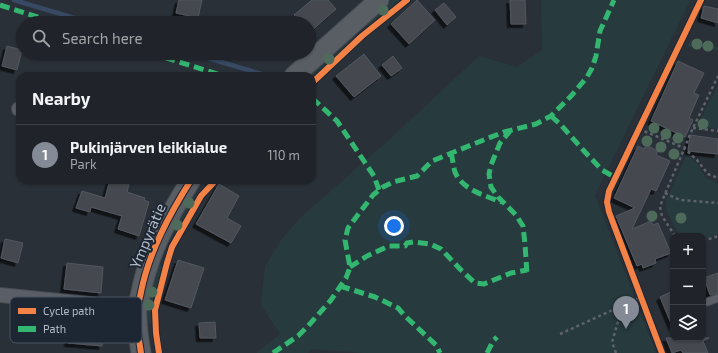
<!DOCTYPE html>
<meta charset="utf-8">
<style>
body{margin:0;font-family:"Exo 2",sans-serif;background:#2d3036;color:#f1f3f6}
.controls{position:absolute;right:12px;bottom:12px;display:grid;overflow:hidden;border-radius:8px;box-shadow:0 1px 3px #0004}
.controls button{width:36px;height:36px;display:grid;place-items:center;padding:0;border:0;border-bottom:1px solid #3d4147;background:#20242a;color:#f1f3f6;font:20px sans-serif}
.you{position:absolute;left:394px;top:226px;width:14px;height:14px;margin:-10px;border:3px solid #fff;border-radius:50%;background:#1a73e8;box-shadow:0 0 0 6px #1a73e833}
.badge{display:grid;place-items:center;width:26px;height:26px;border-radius:50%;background:#848b96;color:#fff;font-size:13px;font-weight:700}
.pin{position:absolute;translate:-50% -33px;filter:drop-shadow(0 1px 2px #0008)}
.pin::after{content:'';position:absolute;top:21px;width:14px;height:12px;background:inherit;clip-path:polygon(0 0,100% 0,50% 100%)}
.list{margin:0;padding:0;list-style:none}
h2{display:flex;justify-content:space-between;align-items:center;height:52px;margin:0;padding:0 16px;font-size:17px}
h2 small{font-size:13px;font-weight:400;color:#a2a4a8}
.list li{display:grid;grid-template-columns:26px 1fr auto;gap:12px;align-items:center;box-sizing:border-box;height:60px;padding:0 16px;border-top:1px solid #3d4147}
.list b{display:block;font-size:15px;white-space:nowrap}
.list p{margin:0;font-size:13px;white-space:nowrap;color:#a2a4a8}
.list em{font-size:13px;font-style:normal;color:#a2a4a8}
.icon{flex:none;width:22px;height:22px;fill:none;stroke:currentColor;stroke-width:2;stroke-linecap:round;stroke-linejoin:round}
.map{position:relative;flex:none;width:718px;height:353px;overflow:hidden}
.search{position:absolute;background:#20242a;box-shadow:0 1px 3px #0004;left:16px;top:16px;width:300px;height:44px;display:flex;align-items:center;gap:10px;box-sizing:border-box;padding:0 14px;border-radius:22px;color:#a2a4a8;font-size:15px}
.panel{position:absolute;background:#20242a;box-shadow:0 1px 3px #0004;left:16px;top:72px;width:300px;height:112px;border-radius:12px}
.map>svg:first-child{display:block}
.green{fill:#273a3e}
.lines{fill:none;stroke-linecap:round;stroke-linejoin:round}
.stream{stroke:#384963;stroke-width:4.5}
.building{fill:#444950;stroke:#52575f;filter:url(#shadow)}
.lane-casing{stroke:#484c53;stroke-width:9}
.street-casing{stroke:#484c53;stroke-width:16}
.secondary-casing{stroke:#484c53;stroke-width:21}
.path{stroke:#5d636a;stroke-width:2.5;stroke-dasharray:3 3;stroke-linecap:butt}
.lane{stroke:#5a5e66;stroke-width:7}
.street{stroke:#5a5e66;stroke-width:14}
.secondary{stroke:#595d64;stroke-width:19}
.quiet{stroke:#33b770;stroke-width:5;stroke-dasharray:10 5;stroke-linecap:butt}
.cycleway-casing{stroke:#1d2633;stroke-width:8}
.cycleway{stroke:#f48246;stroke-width:6}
.tree{fill:#4e6a5a}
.labels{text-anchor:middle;stroke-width:4;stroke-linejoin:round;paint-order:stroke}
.street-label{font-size:15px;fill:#b4bcc9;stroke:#1d2633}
.key{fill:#1d2633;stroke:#4a5360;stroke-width:1}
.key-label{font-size:11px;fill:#b4bcc9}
</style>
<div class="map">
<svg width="718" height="353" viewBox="0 0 718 353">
<defs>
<filter id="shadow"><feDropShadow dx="-3.5" dy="3.5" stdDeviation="0" flood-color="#0009"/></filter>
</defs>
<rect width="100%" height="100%" fill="#2a3038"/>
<path class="green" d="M 392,0 L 400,0 L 370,25 L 367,25 L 365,24 Z
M 541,0 L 687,0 L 690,1 L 595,195 L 656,353 L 363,353 L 311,349 L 307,353 L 256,353 L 280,334 L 261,305 L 265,266 L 281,240 L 299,219 L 392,137 L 479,56 L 517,67 L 542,50 Z
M 353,34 L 355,36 L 355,39 L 312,78 L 312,76 L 307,76 Z
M 691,40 L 718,47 L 718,51 L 700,47 L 693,48 L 687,46 Z
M 718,85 L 718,129 L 697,126 Z
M 686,156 L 692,159 L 698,165 L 706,178 L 718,183 L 718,234 L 703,239 L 703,236 L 680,236 C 674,225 665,214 666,201 Z
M 195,189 L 197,190 L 196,196 L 182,220 L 173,240 L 170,241 L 167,240 Z
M 157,264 L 161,265 L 162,270 L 153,300 L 151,321 L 150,324 L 147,324 L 146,307 Z"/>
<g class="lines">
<path class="stream" d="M 14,0 L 91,23
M 191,53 L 265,75"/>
</g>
<path class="building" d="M 179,0 L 202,0 L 198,18 L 176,13 Z
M 312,0 L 328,0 L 336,9 L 309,33 L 309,23 L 301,23 L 294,15 Z
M 417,0 L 435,20 L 409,44 L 391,24 Z
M 510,0 L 525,0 L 526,24 L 511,24 Z
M 444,3 L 456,17 L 447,25 L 435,10 Z
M 704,6 L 718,9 L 718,23 L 701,18 Z
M 7,46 L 22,50 L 17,70 L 2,66 Z
M 364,54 L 381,76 L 354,97 L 336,76 Z
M 393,56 L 402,68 L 391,76 L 382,65 Z
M 678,61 L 704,73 L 694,93 L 699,95 L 689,118 L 693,120 L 685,137 L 651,121 Z
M 690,135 L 718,139 L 718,154 L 688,151 Z
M 646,145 L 658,151 L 656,155 L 670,161 L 656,191 L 651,189 L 632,229 L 651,221 L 653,225 L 658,223 L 671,253 L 655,259 L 656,263 L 643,268 L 642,264 L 637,266 L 616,216 L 635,208 L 614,198 L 638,146 L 644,149 Z
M 110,180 L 130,180 L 127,192 L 145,198 L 144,200 L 149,202 L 139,236 L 118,229 L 122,216 L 91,207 L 90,212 L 76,208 L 82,191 L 105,198 Z
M 219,184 L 239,196 L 227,218 L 241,226 L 231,243 L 196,224 Z
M 5,239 L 23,243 L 18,263 L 1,258 Z
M 178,260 L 204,268 L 191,308 L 165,300 Z
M 67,263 L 103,267 L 101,293 L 64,289 Z
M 718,273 L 718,293 L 710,295 L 704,278 Z
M 673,291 L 673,328 L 660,297 Z
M 59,315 L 105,320 L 102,346 L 68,343 L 68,334 L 57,333 Z
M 215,322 L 216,338 L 200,338 L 199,323 Z
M 666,338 L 709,338 L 703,341 L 708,353 L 683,353 L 681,350 L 672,353 Z"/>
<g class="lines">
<defs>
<path id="lane" d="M 707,302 L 718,298"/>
<path id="street" d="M 19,109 L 20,109
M 0,295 L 137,309"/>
<path id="secondary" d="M 294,76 L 379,0
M 141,353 C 139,339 136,325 137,310 C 138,304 140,298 141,292 C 149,252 169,215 191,180"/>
</defs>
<use href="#lane" class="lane-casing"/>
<use href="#street" class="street-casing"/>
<use href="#secondary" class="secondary-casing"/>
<path class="path" d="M 693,128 L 718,131
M 639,129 L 684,148 L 697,160 L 708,174 L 718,178
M 665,193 L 680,200 L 718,203
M 675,236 L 662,216 L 660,207 L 662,201 L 693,128 L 718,76
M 703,241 L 718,236
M 560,334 L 641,297
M 616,353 L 612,342 L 618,322 L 628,304
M 660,353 L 662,352"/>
<use href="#lane" class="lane"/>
<use href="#street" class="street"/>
<use href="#secondary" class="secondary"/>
<path class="quiet" d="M 0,5 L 56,23
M 151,53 L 224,76
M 312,98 L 337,121 L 374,176 L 379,190
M 551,116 L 560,124 L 585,152 L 602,170 L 616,178
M 511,130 L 500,143 L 491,165 L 489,174 L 491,187 L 498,197 L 516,215 L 523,226 L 525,244 L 527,275
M 451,153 C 453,159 453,166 455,172 C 462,190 486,196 502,202
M 143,251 L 152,252
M 350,267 L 367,256 L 389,246 L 405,246 L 407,243 L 413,242 L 430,244 L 441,249 L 461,270 L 475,283 L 484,284 L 511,273 L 527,270
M 340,286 L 375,297 L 398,308 L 405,316 L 436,345 L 440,353
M 273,353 L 298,336 L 308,326 L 331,300 L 346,278 L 350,267 L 345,240 L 348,228 L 373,195 L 383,187 L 393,182 L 417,176 L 432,161 L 486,139 L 504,132 L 536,124 L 551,116 L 572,95 L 587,77 L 592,68 L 596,56 L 600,31 L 605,20 L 614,0
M 487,353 L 493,341 L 497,337"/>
<defs>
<path id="cycleway" d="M 312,83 L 362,36 L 407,0
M 141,353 C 139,339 136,325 137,310 C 138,304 140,298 141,292 C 149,252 169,215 191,180
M 159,353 L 156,333 L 155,310 L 167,263 L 172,247 L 201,196 L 216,180
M 662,353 L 609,212 L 607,202 L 609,191 L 701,0"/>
</defs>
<use href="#cycleway" class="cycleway-casing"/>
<use href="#cycleway" class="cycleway"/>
</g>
<g class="tree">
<circle cx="383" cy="10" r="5.5"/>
<circle cx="697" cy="44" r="5.5"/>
<circle cx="708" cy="46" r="5.5"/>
<circle cx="329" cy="59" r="5.5"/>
<circle cx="703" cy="124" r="5.5"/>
<circle cx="654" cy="128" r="5.5"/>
<circle cx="666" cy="134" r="5.5"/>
<circle cx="678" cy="138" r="5.5"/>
<circle cx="647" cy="141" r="5.5"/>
<circle cx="661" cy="147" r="5.5"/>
<circle cx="674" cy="154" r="5.5"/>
<circle cx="189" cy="203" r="5.5"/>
<circle cx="652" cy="216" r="5.5"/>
<circle cx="681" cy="218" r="5.5"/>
<circle cx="177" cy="225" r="5.5"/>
<circle cx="152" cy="292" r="5.5"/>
<circle cx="149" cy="305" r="5.5"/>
</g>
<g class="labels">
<g class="street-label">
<text transform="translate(148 236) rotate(-67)" y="5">Ympyrätie</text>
</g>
</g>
<rect x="10" y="297" width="132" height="46" rx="6" class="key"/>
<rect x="18" y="308" width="18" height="6" fill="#f48246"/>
<rect x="18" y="326" width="18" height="6" fill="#33b770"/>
<g class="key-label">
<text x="43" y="315">Cycle path</text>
<text x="43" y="333">Path</text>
</g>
</svg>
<div class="controls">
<button>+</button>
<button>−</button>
<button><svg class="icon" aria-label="layers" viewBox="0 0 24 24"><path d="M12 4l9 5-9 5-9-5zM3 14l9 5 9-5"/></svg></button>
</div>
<div class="you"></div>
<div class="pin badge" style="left:626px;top:329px">1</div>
<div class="search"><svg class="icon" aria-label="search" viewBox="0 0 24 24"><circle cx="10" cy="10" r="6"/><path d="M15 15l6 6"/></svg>Search here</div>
<section class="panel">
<h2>Nearby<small></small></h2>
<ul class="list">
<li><span class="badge">1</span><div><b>Pukinjärven leikkialue</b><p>Park</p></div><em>110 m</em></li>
</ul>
</section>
</div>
